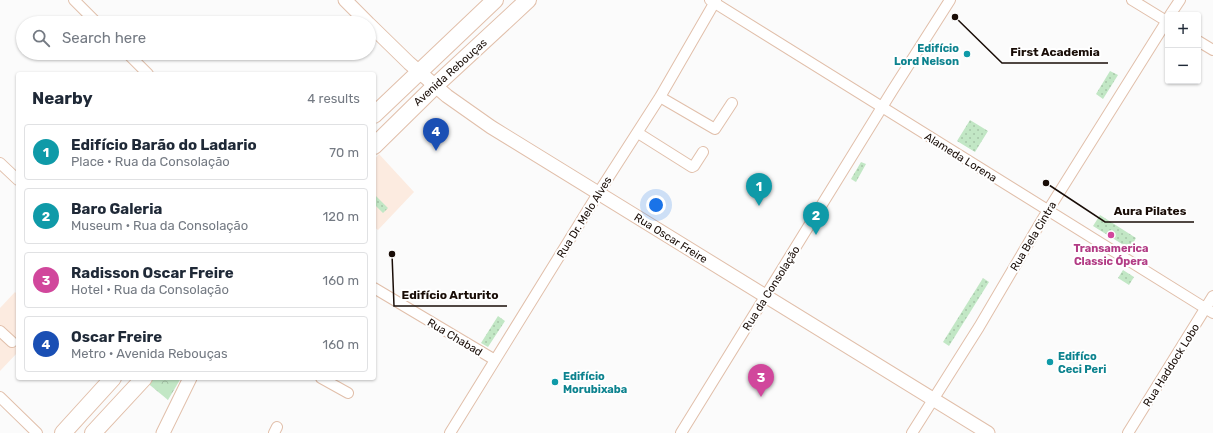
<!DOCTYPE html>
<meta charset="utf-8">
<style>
body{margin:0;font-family:Rubik,sans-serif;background:#f2f2f3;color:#1f2937}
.controls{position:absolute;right:12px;top:12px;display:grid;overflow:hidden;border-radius:4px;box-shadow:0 1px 3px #0004}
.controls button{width:36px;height:36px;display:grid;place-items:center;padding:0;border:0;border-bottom:1px solid #e0e1e3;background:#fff;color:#1f2937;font:20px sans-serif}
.you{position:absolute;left:656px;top:205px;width:14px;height:14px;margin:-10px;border:3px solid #fff;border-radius:50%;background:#1a73e8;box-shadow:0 0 0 6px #1a73e833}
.badge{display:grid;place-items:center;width:26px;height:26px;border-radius:50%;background:#19901d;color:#fff;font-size:13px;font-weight:700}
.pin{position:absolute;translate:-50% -33px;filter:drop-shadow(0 1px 2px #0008)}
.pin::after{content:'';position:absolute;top:21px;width:14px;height:12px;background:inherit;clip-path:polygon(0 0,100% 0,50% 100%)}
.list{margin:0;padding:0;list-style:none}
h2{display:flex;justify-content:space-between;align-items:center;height:52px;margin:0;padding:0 16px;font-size:17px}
h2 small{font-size:13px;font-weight:400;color:#747a83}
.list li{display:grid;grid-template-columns:26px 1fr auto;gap:12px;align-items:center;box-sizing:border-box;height:56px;margin:0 8px 8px;padding:0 8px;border:1px solid #e0e1e3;border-radius:4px}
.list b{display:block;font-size:15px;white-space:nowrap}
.list p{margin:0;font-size:13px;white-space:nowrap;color:#747a83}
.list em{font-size:13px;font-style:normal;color:#747a83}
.icon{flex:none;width:22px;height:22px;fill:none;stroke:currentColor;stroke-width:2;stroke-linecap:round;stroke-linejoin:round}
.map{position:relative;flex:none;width:1213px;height:433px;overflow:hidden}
.search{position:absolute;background:#fff;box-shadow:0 1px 3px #0004;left:16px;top:16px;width:360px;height:44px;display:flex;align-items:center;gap:10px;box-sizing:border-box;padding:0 14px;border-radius:22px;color:#747a83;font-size:15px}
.panel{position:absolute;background:#fff;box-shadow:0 1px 3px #0004;left:16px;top:72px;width:360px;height:308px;border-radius:4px}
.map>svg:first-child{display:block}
.built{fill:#fcebe0}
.grass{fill:url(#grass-dots)}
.forest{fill:url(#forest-crowns)}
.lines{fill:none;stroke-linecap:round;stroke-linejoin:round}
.minor-casing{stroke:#e1bfaa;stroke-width:12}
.tertiary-casing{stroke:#e1bfaa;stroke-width:15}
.primary-casing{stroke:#e1bfaa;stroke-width:18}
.minor{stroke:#fff;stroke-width:10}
.tertiary{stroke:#fff;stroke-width:13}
.primary{stroke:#fff;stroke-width:16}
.culture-dot{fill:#0f9aa8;stroke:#fff;stroke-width:1.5}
.hotel-dot{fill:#d1479c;stroke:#fff;stroke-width:1.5}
.labels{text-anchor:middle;stroke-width:4;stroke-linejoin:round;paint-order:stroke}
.culture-label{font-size:11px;font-weight:bold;fill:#0d838f;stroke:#fff;text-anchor:start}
.street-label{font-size:11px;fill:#190d07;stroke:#fff}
.hotel-label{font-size:11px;font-weight:bold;fill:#b23c85;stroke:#fff}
.leader{fill:none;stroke:#190d07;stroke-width:1.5}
.callout-dot{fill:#190d07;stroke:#fff;stroke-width:1.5}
.callout-label{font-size:12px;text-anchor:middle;font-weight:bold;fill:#190d07;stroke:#fff;stroke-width:4;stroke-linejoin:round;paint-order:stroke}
</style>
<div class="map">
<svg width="1213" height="433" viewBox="0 0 1213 433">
<defs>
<pattern id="grass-dots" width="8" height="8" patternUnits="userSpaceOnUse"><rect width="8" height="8" fill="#c2e7c5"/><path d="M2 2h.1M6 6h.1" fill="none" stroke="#a6c5a8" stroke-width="1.8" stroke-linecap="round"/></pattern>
<pattern id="forest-crowns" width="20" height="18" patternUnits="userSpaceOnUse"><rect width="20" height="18" fill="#c2e7c5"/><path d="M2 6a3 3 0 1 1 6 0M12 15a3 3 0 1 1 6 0" fill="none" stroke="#a6c5a8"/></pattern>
</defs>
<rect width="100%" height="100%" fill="#fbfbfb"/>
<path class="built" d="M 379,154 L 414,192 L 378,230 L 374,227 L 374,160 Z
M 15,292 L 18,295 L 18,352 L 0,371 L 0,308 Z"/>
<path class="grass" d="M 1110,71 L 1118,75 L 1103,99 L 1096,94 Z
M 970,120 L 988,131 L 975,152 L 957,141 Z
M 861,162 L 866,164 L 856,182 L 851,179 Z
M 374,194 L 388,208 L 383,213 L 374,204 Z
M 1100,215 L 1136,238 L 1130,249 L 1093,226 Z
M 1123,270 L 1134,277 L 1129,285 L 1118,278 Z
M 983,278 L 989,282 L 949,346 L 943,342 Z
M 498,316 L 505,321 L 488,347 L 481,343 Z"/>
<path class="forest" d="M 148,378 L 181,378 L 168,400 L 145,381 Z"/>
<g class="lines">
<defs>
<path id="minor" d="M 74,0 L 97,23
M 710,0 L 1213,313
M 1132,0 L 1168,22
M 1170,15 L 1180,0
M 1198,41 L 1213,50
M 127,53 L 148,74
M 660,97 L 715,129 L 732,103
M 638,133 L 692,167 L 694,166 L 703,152
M 0,163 L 18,180
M 374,288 L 495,360
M 0,331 L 12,342
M 321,378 L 348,393
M 0,397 L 37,433
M 274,433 L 277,427
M 450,433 L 599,192 L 660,97 L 716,0
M 681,433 L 892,91 L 950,0
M 912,433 L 979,327 L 1042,220 L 1168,19
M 1128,433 L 1213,296"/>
<path id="tertiary" d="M 345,0 L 368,23
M 369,24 L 409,63 L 447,96 L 491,127 L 988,433
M 163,433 L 190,378"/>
<path id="primary" d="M 374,115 L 495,0
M 374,146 L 435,86 L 528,0
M 63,433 L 113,378
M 93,433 L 144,378"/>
</defs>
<use href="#minor" class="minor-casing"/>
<use href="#tertiary" class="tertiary-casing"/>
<use href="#primary" class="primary-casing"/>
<use href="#minor" class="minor"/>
<use href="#tertiary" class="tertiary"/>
<use href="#primary" class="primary"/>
</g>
<g class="culture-dot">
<circle cx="967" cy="54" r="4"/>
<circle cx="1050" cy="362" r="4"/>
<circle cx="555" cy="382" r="4"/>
</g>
<circle class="hotel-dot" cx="1111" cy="235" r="4"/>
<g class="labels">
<g class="culture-label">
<text x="959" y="52" text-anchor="end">Edifício<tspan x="959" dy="13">Lord Nelson</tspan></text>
<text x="1058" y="360">Edifíco<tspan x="1058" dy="13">Ceci Peri</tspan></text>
<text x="563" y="380">Edifício<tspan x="563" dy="13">Morubixaba</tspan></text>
</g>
<g class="street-label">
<text transform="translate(450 72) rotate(-42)" y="4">Avenida Rebouças</text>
<text transform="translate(961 157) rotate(32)" y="4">Alameda Lorena</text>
<text transform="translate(584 217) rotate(-58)" y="4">Rua Dr. Melo Alves</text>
<text transform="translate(1033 236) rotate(-59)" y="4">Rua Bela Cintra</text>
<text transform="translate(671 238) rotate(32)" y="4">Rua Oscar Freire</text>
<text transform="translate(771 288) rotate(-58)" y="4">Rua da Consolação</text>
<text transform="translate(455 337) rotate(31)" y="4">Rua Chabad</text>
<text transform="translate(1171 365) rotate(-58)" y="4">Rua Haddock Lobo</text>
</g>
<g class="hotel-label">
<text x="1111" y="252">Transamerica<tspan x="1111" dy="13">Classic Ópera</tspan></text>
</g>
</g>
<path class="leader" d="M955 17L1002 63H1108M1046 183L1105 222H1194M392 254L394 306H507"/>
<g class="callout-dot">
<circle cx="955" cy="17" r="4"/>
<circle cx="1046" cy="183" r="4"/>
<circle cx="392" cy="254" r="4"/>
</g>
<g class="callout-label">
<text x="1055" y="56">First Academia</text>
<text x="1150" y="215">Aura Pilates</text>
<text x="450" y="299">Edifício Arturito</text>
</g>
</svg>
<div class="controls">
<button>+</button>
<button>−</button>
</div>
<div class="you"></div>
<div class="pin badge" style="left:759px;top:206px;background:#0f9aa8">1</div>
<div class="pin badge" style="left:816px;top:235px;background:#0f9aa8">2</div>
<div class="pin badge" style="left:761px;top:397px;background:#d1479c">3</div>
<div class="pin badge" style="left:436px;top:151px;background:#1a4fb4">4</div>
<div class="search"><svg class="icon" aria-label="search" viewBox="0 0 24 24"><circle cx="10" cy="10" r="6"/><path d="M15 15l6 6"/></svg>Search here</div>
<section class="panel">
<h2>Nearby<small>4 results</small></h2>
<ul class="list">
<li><span class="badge" style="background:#0f9aa8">1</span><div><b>Edifício Barão do Ladario</b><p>Place · Rua da Consolação</p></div><em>70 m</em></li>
<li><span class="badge" style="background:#0f9aa8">2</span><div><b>Baro Galeria</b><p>Museum · Rua da Consolação</p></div><em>120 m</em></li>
<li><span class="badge" style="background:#d1479c">3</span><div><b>Radisson Oscar Freire</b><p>Hotel · Rua da Consolação</p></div><em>160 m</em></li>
<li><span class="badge" style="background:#1a4fb4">4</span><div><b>Oscar Freire</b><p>Metro · Avenida Rebouças</p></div><em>160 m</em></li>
</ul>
</section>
</div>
